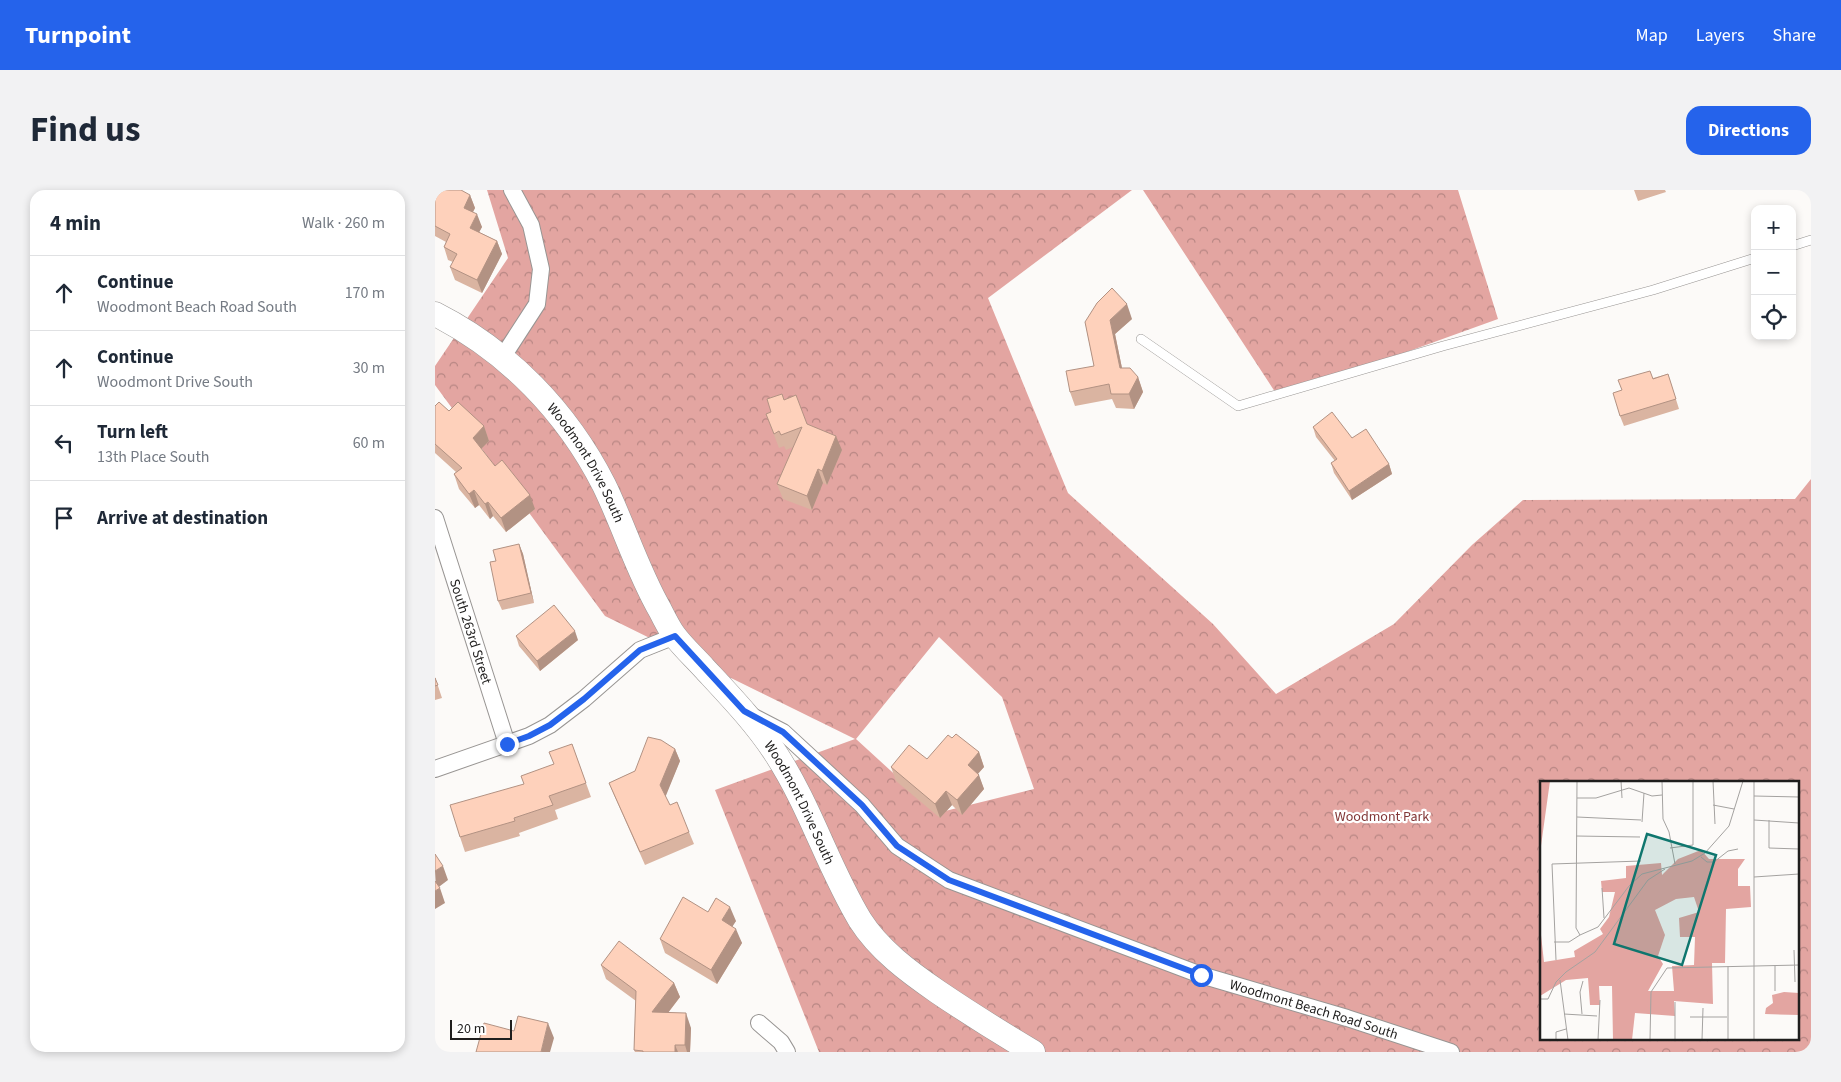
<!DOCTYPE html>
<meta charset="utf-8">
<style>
body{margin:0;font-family:"Source Sans 3",sans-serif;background:#f2f2f3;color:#1f2937}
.controls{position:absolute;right:15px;top:15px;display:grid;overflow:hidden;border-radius:10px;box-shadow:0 2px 8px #0003}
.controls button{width:45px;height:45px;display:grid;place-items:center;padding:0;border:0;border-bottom:1px solid #e0e1e3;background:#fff;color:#1f2937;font:25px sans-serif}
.scale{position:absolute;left:15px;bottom:12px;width:62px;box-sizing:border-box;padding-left:5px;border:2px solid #1f1e1d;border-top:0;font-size:14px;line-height:18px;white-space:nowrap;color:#1f1e1d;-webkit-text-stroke:4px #fff;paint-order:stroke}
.stop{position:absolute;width:15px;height:15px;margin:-11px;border:4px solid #2563eb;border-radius:50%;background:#fff}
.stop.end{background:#2563eb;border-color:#fff;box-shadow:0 1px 5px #0008}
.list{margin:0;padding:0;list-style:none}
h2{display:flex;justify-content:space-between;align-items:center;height:65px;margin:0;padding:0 20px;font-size:21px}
h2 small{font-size:16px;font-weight:400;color:#747a83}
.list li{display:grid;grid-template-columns:32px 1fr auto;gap:15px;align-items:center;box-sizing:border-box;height:75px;padding:0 20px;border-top:1px solid #e0e1e3}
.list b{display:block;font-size:19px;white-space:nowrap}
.list p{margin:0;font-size:16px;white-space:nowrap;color:#747a83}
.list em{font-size:16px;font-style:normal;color:#747a83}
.icon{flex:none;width:28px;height:28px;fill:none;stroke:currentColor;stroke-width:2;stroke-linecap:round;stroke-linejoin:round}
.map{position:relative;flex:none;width:1376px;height:862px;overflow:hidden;border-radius:15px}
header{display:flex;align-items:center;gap:30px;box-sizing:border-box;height:70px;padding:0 25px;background:#2563eb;color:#fff}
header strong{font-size:24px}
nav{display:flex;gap:28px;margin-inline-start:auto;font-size:18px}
.intro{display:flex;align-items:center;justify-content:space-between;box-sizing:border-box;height:120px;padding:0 30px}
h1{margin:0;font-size:35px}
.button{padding:12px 22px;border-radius:15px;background:#2563eb;color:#fff;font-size:18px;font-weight:700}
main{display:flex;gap:30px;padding:0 30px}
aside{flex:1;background:#fff;border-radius:15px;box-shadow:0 2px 8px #0003}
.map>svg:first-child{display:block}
.forest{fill:url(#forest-crowns);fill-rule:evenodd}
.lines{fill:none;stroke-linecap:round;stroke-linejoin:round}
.lane-casing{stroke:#989593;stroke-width:10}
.street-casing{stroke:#989593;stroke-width:18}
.secondary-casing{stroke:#989593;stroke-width:25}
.lane{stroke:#fff;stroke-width:9}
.street{stroke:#fff;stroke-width:16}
.secondary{stroke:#fff;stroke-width:24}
.wall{fill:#dab4a1}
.shaded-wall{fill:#b29283}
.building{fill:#fed1bb;stroke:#b29283}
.route{stroke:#2563eb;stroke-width:6}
.labels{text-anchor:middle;stroke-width:4.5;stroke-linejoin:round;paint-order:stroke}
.street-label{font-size:14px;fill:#1f1e1d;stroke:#fff}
.park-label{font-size:14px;fill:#833838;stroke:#fff}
.inset-road{fill:none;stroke:#a4a2a0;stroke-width:1}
.view{fill:#0f766e;fill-opacity:0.15;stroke:#0f766e;stroke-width:2.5}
.inset-edge{fill:none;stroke:#1f1e1d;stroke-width:2.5}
</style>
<header>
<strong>Turnpoint</strong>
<nav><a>Map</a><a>Layers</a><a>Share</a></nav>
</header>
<div class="intro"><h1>Find us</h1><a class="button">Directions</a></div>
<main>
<aside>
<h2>4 min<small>Walk · 260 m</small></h2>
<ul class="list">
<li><svg class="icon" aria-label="ahead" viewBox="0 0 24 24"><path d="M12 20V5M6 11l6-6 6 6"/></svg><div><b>Continue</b><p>Woodmont Beach Road South</p></div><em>170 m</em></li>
<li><svg class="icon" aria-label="ahead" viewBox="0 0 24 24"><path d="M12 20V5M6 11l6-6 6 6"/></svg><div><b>Continue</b><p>Woodmont Drive South</p></div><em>30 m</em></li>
<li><svg class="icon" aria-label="left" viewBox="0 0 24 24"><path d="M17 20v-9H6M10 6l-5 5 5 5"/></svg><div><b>Turn left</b><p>13th Place South</p></div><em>60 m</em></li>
<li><svg class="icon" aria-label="arrive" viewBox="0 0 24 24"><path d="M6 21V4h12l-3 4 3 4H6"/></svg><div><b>Arrive at destination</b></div></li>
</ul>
</aside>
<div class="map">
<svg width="1376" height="862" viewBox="0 0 1376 862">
<defs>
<pattern id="forest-crowns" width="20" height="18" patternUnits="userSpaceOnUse" patternTransform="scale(1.25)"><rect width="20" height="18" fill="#e3a5a1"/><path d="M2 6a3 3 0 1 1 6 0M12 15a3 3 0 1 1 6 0" fill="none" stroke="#b78683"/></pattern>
</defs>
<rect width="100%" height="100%" fill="#fcfaf8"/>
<path class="forest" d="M 52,0 L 697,0 L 553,108 L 633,303 L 778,434 L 841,504 L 959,434 L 1037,355 L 1088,310 L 1360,309 L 1376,289 L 1376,862 L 384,862 L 280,600 L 420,549 L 170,426 L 0,195 L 0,176 L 73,68 ZM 504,447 L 567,507 L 599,599 L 502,623 L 421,549 ZM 1106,592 L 1362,592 L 1362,848 L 1106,848 Z
M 708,0 L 1023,0 L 1063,129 L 844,208 Z"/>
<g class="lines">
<defs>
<path id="lane" d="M 1357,56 L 1376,50
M 706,149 L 803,216 L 1008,156 L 1218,100 L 1320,68"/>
<g id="street">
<path d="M 67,168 L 102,114 L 106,79 L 96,35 L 77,0"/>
<path id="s1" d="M 0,328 L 72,554"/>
<path id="s2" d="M 315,525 L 348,542 L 427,615 L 462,656 L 514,690 L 766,785 L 912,828 L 1016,862"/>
<path d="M 0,579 L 94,546 L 115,535 L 149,509 L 205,460 L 240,446"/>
<path d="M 324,833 L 346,852 L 352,862"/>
</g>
<g id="secondary">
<path id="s3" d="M 0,124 C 73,161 132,222 169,295 C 189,336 202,380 225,420 C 229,428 234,438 239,445 C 248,457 259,467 269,478 C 294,505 321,533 341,564 C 375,616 393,677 425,730 C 444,760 474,782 503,802 C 534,823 566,843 598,862"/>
</g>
</defs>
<use href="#lane" class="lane-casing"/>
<use href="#street" class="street-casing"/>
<use href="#secondary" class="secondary-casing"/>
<use href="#lane" class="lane"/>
<use href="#street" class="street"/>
<use href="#secondary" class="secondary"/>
</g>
<path class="wall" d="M 0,0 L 35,5 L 40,18 L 38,22 L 47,37 L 44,42 L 62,51 L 67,64 L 47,103 L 20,90 L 15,77 L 18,72 L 13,70 L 9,57 L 11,52 L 0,46 Z
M 1199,0 L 1230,0 L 1231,2 L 1203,11 Z
M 697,129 L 680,144 L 687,178 L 703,187 L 708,202 L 699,219 L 681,218 L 677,209 L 640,216 L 635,202 L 659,176 L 650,132 Z
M 1233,184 L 1244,219 L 1189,236 L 1185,226 L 1187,200 L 1218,188 Z
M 349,210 L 372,234 L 407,260 L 392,295 L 388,293 L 377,320 L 348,309 L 342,294 L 358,257 L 351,260 L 349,256 L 344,258 L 331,224 L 336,222 Z
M 0,216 L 14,221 L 49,236 L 54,251 L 46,259 L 60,276 L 100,319 L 71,342 L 58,326 L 55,329 L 44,315 L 40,318 L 24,299 L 19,284 L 21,282 L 0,263 Z
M 878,237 L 917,248 L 954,274 L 957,284 L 917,310 L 899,283 L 896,273 L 900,271 L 881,247 Z
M 84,354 L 88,364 L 99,413 L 67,420 L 63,411 L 61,371 Z
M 81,446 L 143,450 L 105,481 L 84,456 Z
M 0,487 L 7,508 L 0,510 Z
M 517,548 L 544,562 L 549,577 L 543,584 L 549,599 L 527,625 L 517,615 L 505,628 L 461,591 L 456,577 L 492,569 Z
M 137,554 L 156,607 L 120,620 L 123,629 L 84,643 L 85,646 L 30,662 L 25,647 L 89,594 L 119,574 Z
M 240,559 L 245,571 L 230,606 L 235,615 L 254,642 L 259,654 L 210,675 L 179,605 L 174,593 L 200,581 Z
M 273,722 L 301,731 L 297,736 L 307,753 L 282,794 L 230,763 L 225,749 Z
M 166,775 L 239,793 L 245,807 L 233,823 L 256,838 L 255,862 L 200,862 L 199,860 L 201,811 L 171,789 Z"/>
<path class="shaded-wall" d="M 35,5 L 40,18 L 33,31 L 29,18 Z
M 42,24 L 47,37 L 40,50 L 35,38 Z
M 62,51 L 67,64 L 47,103 L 42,90 Z
M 692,114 L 697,129 L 680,144 L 690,193 L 685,178 L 675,130 Z
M 703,187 L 708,202 L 699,219 L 694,204 Z
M 49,236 L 54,251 L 43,262 L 38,248 Z
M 401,246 L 407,260 L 392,295 L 387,281 Z
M 954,274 L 957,284 L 917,310 L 914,301 Z
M 383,279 L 388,293 L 377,320 L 372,306 Z
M 39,300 L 44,315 L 40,318 L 34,304 Z
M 95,305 L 100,319 L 71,342 L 66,328 Z
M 53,312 L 58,326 L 55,329 L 50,314 Z
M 84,354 L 88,364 L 99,413 L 96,403 Z
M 140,441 L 143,450 L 105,481 L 102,471 Z
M 240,559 L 245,571 L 230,608 L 225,595 Z
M 544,562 L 549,577 L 538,589 L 533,575 Z
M 544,585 L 549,599 L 527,625 L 522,610 Z
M 511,601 L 517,615 L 505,628 L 500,614 Z
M 8,676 L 13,690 L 1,699 L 0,681 Z
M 5,698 L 10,713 L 0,719 L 0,701 Z
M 295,717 L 301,731 L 292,745 L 287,730 Z
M 301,739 L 307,753 L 282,794 L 276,780 Z
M 239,793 L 245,807 L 222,837 L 217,822 Z
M 251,823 L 256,838 L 255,862 L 252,862 L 250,855 Z
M 113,833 L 119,848 L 115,862 L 106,862 Z
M 240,855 L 243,862 L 240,862 Z"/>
<path class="building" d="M 0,0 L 26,0 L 35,5 L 29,18 L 42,24 L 35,38 L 62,51 L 42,90 L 15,77 L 22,64 L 9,57 L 15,44 L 0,36 Z
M 677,98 L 692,114 L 675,130 L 685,178 L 695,178 L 703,187 L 694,204 L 676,204 L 674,194 L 635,202 L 631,181 L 659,176 L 650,132 L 662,113 Z
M 1215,181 L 1218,189 L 1233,184 L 1241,209 L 1185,226 L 1178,203 L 1187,200 L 1183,190 Z
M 347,204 L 349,210 L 361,205 L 372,234 L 401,246 L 387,281 L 383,279 L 372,306 L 342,294 L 367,237 L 346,245 L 344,241 L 339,244 L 331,224 L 336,222 L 332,209 Z
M 4,212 L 14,221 L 23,212 L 49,236 L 38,248 L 60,276 L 67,270 L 95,305 L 66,328 L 53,312 L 50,314 L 39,300 L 34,304 L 19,284 L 27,278 L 0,254 L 0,216 Z
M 897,222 L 917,248 L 931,239 L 954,274 L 914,301 L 896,273 L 902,269 L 878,237 Z
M 84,354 L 96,403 L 63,411 L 55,372 L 61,371 L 58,360 Z
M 119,415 L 140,441 L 102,471 L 81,446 Z
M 0,488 L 3,495 L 0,496 Z
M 521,544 L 544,562 L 533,575 L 544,585 L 522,610 L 511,601 L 500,614 L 456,577 L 474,555 L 492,569 L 513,545 L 517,548 Z
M 213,547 L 226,550 L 240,559 L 225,595 L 235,615 L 242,612 L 254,642 L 205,662 L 174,593 L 200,581 Z
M 137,554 L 151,593 L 114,606 L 118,615 L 79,628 L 80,631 L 25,647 L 15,615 L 89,594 L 86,586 L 119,574 L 114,562 Z
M 0,664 L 8,676 L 0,681 Z
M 0,691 L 5,698 L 0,701 Z
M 248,707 L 273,722 L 281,708 L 295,717 L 287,730 L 301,739 L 276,780 L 225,749 Z
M 184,751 L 239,793 L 217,822 L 251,823 L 250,855 L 240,855 L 240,862 L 208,862 L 208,861 L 199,860 L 201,801 L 166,775 Z
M 83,826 L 113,833 L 106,862 L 41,862 L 49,833 L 79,841 Z"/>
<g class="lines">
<path class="route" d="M 72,554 L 94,546 L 115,535 L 149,509 L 205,460 L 240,446 L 309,521 L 348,542 L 427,615 L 462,656 L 514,690 L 766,785"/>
</g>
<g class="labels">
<g class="street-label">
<text dy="5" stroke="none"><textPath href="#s3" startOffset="216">Woodmont Drive South</textPath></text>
<text dy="5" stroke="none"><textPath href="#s1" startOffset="119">South 263rd Street</textPath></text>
<text dy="5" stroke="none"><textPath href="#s3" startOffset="621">Woodmont Drive South</textPath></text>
<text dy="5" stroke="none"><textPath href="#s2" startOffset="648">Woodmont Beach Road South</textPath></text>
</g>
<g class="park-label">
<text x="947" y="631">Woodmont Park</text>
</g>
</g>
<g transform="translate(1105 591)">
<rect width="259" height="259" fill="#fcfaf8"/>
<path d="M 0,0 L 10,0 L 0,72 ZM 161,69 L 169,78 L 205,78 L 198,88 L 198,105 L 210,105 L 211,126 L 186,128 L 185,182 L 172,182 L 173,223 L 134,220 L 135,235 L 95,232 L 92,259 L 73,259 L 72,205 L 59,205 L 60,224 L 50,224 L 48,197 L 26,199 L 0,215 L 0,145 L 4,181 L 35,176 L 34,170 L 63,153 L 60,148 L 69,136 L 75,111 L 62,111 L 61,100 L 86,97 L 86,85 L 121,82 L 122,94 L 138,78 ZM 154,116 L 159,131 L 139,137 L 140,156 L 155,156 L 154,184 L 132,185 L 134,210 L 108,210 L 123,183 L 118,175 L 125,154 L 115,129 L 136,118 ZM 244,211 L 259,212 L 259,234 L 225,233 L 226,227 L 233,222 L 232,214 Z" fill="#e3a5a1" fill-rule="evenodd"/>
<path class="inset-road" d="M 37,0 L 36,147 L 40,154 L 58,146 L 89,105 L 102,93 L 152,80 L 165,72 L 189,45 L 203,0M 81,0 L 82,17M 122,0 L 123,38 L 129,51 L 135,83M 173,0 L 175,43M 214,15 L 259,16M 37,17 L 56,17 L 89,7 L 112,15 L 122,14M 173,24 L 194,28M 37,36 L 101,39M 214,39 L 259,42M 229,39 L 229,67M 102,41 L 104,12M 36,55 L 100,56M 130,67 L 153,64 L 153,0M 229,67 L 259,68M 161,76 L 167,81 L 174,81 L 188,70 L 198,68M 214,96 L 259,93M 62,107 L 64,137M 14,161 L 29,161 L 40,154M 254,169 L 255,201M 16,179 L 12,83 L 101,80M 235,184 L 235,210M 20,199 L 28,259M 0,218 L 8,218 L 16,201 L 26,191 L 55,171 L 108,99 L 125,88M 24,233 L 57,235M 42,233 L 40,211 L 43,200M 150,236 L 187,236M 16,259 L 16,251 L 26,248M 58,259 L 60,219M 110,259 L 111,211 L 127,187 L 259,184M 135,259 L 135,221M 162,259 L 163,227M 188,259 L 188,185M 214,259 L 214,0"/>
<path class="view" d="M 107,53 L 176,74 L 142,184 L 74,163 Z"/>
<rect width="259" height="259" class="inset-edge"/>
</g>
</svg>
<div class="controls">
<button>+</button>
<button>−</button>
<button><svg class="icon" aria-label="locate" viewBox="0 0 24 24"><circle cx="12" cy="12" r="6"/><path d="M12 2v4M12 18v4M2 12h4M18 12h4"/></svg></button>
</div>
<div class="scale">20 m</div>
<div class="stop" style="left:766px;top:785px"></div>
<div class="stop end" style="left:72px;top:554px"></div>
</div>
</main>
